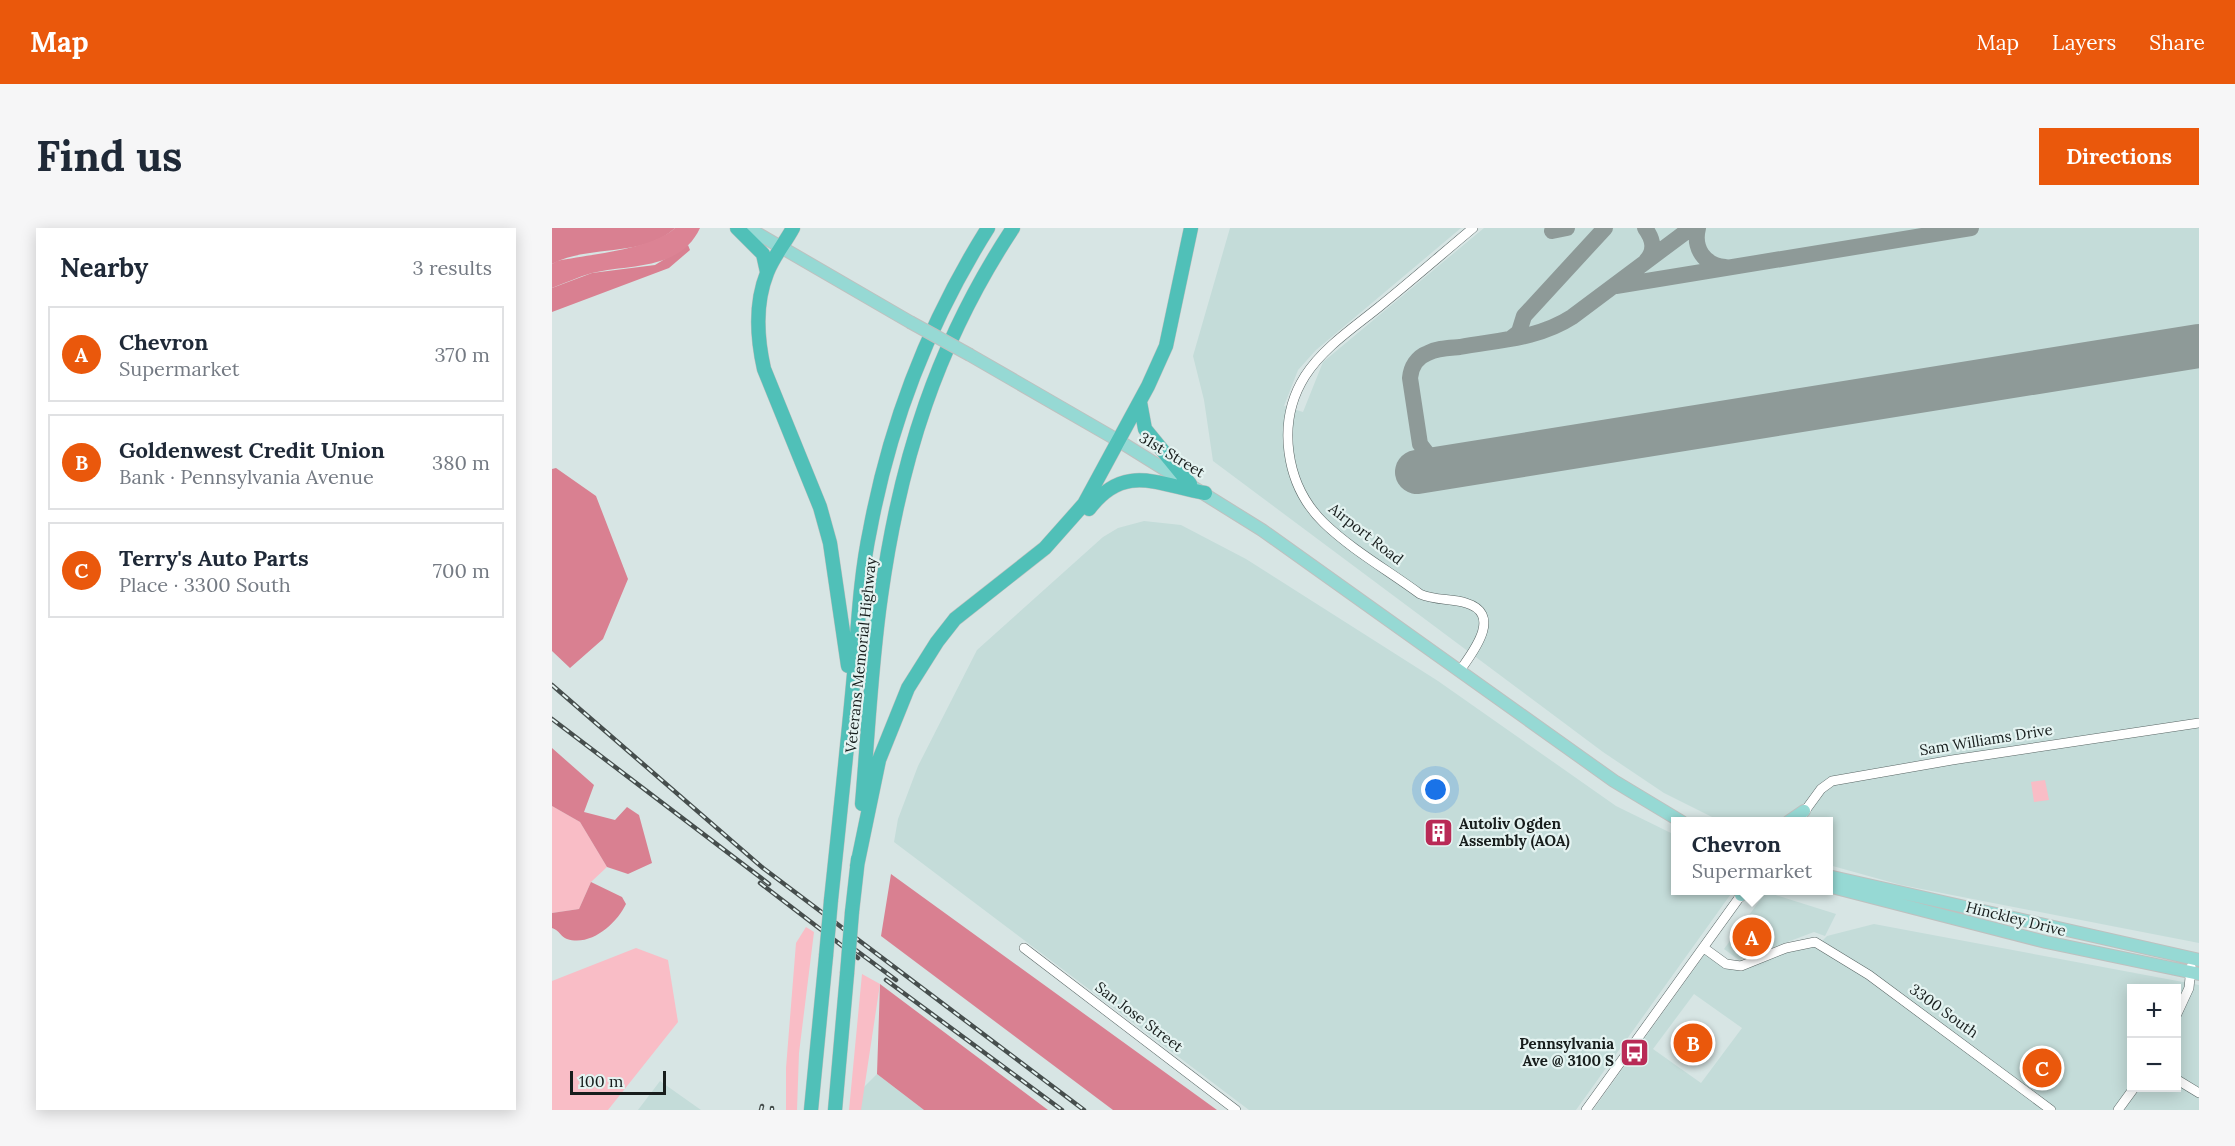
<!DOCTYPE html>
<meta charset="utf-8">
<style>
body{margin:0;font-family:Lora,serif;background:#f6f6f7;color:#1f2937}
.controls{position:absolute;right:18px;bottom:18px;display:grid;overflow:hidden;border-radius:0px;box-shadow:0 3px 15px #0003}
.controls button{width:54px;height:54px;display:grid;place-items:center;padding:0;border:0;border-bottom:2px solid #e0e1e3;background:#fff;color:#1f2937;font:30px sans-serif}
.scale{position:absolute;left:18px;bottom:15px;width:96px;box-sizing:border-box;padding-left:6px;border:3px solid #171d1c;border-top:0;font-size:16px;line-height:21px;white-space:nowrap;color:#171d1c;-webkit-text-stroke:4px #e4f3f1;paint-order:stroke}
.you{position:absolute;left:884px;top:562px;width:21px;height:21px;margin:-15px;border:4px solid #fff;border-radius:50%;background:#1a73e8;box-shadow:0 0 0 9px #1a73e833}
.badge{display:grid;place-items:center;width:39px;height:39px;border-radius:50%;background:#ea580c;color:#fff;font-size:20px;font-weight:700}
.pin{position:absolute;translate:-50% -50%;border:3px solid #fff;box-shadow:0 2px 6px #0006}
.popup{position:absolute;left:1119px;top:589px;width:162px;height:78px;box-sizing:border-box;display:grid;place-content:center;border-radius:0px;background:#fff;filter:drop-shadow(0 2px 4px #0005);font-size:20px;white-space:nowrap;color:#747a83}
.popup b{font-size:22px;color:#1f2937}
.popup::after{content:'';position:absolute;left:50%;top:100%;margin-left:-12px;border:12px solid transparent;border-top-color:#fff}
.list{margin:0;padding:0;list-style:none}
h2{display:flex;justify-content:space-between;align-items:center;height:78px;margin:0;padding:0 24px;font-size:26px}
h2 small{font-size:20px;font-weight:400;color:#747a83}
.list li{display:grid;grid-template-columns:39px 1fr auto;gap:18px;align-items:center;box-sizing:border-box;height:96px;margin:0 12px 12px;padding:0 12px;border:2px solid #e0e1e3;border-radius:0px}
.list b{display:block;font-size:22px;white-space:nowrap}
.list p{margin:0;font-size:20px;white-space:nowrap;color:#747a83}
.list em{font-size:20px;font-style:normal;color:#747a83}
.map{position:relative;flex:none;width:1647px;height:882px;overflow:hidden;border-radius:0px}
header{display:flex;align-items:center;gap:36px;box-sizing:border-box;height:84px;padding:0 30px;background:#ea580c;color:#fff}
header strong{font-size:28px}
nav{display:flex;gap:33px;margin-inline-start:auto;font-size:21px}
.intro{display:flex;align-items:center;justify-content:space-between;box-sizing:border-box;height:144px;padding:0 36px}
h1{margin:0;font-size:42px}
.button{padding:15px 27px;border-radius:0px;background:#ea580c;color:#fff;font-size:21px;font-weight:700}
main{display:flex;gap:36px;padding:0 36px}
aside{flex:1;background:#fff;border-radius:0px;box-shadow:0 3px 15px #0003}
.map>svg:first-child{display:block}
.built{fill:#c4dcd9;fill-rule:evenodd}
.green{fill:#f9bdc6}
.forest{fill:#d98091}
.water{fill:#dc8394}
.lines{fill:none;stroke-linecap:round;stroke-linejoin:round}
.taxiway{stroke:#8e9a98;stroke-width:16}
.runway{stroke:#8e9a98;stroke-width:44}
.minor-casing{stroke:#596665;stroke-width:10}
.major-casing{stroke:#bec0bf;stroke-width:14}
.highway-casing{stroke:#bec0bf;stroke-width:15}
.minor{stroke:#fff;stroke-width:9}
.major{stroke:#96d9d4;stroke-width:12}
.highway{stroke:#50c0b8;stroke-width:14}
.rail-casing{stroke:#464e4d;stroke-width:4.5}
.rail{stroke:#e4f3f1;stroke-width:2;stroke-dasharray:7;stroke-linecap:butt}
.major-bridge-casing{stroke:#bec0bf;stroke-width:14;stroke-linecap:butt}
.highway-bridge-casing{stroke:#bec0bf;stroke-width:15;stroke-linecap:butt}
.major-bridge{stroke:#96d9d4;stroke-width:12}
.highway-bridge{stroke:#50c0b8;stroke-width:14}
.labels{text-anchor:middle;stroke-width:4.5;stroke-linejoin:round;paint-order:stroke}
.street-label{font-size:15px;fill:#171d1c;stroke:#e4f3f1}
.poi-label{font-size:15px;font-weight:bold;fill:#171d1c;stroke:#e4f3f1;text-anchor:start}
</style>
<header>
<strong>Map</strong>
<nav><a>Map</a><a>Layers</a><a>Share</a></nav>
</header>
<div class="intro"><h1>Find us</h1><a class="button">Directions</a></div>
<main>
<aside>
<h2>Nearby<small>3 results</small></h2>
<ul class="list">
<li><span class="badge">A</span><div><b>Chevron</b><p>Supermarket</p></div><em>370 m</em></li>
<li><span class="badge">B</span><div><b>Goldenwest Credit Union</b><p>Bank · Pennsylvania Avenue</p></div><em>380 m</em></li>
<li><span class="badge">C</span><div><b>Terry's Auto Parts</b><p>Place · 3300 South</p></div><em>700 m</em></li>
</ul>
</aside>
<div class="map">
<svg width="1647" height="882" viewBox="0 0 1647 882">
<rect width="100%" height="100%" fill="#d7e5e4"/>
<path class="built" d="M 678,0 L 909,0 L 764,122 L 746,142 L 732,178 L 751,184 L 771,134 L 932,0 L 1647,0 L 1647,715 L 1349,657 L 1277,637 L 1276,594 L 1168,593 L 1112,565 L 1051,524 L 661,233 L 652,172 L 641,128 Z
M 592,293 L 629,297 L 694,331 L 886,453 L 1064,578 L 1123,607 L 1124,662 L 1181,663 L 1024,882 L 697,882 L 342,614 L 346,591 L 366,538 L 425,422 L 551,309 L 566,300 Z
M 1214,664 L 1284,686 L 1273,708 L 1262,704 L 1187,732 L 1172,721 Z
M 1322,696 L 1647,757 L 1647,882 L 1041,882 L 1153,726 L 1171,739 L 1252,716 L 1266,717 L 1275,708 ZM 1580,760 L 1624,760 L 1624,860 L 1580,860 ZM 1142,766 L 1190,800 L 1149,855 L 1101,821 Z
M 325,846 L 372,882 L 306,882 L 309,862 Z
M 108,853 L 149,882 L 86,882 Z"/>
<path class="green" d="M 1493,552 L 1497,572 L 1482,574 L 1479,554 Z
M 0,578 L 28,594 L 55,639 L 39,654 L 27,681 L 0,685 Z
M 254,699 L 262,704 L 247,825 L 245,882 L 234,882 L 234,840 L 244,715 Z
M 84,720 L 116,732 L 126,794 L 56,882 L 0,882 L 0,753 Z
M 310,746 L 328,756 L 309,882 L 297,882 Z"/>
<path class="forest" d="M 0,0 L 123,0 C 91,30 37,16 0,36 Z
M 136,17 L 138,22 L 117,40 L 0,84 L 0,60 L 40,45 L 103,37 Z
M 4,240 L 44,268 L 76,351 L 51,411 L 18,440 L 0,423 L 0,241 Z
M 0,520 L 42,557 L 32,584 L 63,592 L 75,579 L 87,587 L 100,635 L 76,646 L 55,639 L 28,594 L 0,578 Z
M 339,646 L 665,882 L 561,882 L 329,708 Z
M 39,654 L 70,669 L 74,676 C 65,695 39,719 15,711 C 9,709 7,702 0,700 L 0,685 L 27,681 Z
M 328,756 L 496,882 L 372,882 L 325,846 Z"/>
<path class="water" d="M 123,0 L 148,0 C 128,43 77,36 40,45 C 26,49 13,55 0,60 L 0,36 L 5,33 C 38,26 99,22 123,0 Z"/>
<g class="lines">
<path class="taxiway" d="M 1093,0 C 1101,11 1104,22 1094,33
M 1146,0 C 1141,20 1152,37 1173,39
M 1000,3 L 1015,0
M 1064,58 L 1419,0
M 958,111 L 967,104 L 972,88 L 1053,0
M 902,238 L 881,233 L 868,216 L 858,150 C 859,139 865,129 876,125 C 885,120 897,120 908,119 C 946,112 986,111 1020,89 L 1139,0"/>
<path class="runway" d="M 865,244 L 1647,118"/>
<defs>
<path id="minor" d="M 909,441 C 921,424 951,386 914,375 C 899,370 884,373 868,366 C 837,343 800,322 772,295 C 733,257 724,194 753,148 C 771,120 801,100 827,79 C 859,53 890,26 921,0
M 1250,587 L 1269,561 L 1280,553 L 1400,532 L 1647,495
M 472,720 L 684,882
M 1152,720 L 1174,736 L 1189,738 L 1234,720 L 1263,714 L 1317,747 L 1499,882
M 1624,788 L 1637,760 L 1639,739
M 1624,851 L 1647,865
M 1034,882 L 1192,663
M 1566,882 L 1582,860"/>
<path id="major" d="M 196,0 L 358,94
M 418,127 L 567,213 L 710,302 L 1062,553 L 1130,594
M 1236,594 L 1252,583
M 1276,648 L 1647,732
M 1276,658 L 1494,714 L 1647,746
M 1189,667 L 1191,662"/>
<path id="highway" d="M 185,0 L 211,26 L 215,44
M 241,0 C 233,15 221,29 215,45 C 203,75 205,110 212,141 L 268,279 L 278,315 L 296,438
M 588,174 L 593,201 L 638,256
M 537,281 C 572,235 604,256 653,265
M 310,576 C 316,507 319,437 329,368 C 348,232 385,115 461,0
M 305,638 L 327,532 L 356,460 L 385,414 L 403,391 L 493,320 L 532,276 L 596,158 L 614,118 L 639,0
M 279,672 C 287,597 295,522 302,446 C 306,399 308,349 318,302 C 338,195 378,92 436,0
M 300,684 L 306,631
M 259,882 L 274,728
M 283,882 L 295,746"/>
</defs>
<use href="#minor" class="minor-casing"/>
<use href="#major" class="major-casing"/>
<use href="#highway" class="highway-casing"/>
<use href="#minor" class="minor"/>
<use href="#major" class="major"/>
<use href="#highway" class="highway"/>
<defs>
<path id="rail" d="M 0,457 L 211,640 L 532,882
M 0,491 L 217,656
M 208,655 L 306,730
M 301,720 L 344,752
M 334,752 L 510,882
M 209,882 L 210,878
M 220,882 L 220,880"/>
</defs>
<use href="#rail" class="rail-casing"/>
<use href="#rail" class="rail"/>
<defs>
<path id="major-bridge" d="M 358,94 L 418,127"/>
<path id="highway-bridge" d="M 274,728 L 279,672
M 295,746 L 300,684"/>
</defs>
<use href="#major-bridge" class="major-bridge-casing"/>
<use href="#highway-bridge" class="highway-bridge-casing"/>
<use href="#major-bridge" class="major-bridge"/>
<use href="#highway-bridge" class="highway-bridge"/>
</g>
<defs>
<symbol id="building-square" viewBox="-11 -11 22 22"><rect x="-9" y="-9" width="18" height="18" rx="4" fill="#b92a56" stroke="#e4f3f1"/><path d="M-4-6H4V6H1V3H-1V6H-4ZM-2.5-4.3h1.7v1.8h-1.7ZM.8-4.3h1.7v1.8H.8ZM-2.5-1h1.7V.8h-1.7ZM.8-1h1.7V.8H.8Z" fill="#fff"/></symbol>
<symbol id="bus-square" viewBox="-11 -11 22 22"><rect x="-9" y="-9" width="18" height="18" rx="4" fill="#b92a56" stroke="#e4f3f1"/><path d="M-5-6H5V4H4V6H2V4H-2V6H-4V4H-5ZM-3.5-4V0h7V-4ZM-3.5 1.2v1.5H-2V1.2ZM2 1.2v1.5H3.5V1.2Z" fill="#fff"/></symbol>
</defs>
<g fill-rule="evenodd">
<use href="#building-square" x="870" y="588" width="33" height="33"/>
<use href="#bus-square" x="1066" y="808" width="33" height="33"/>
</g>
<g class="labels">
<g class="street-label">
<text transform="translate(620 227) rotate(31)" y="5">31st Street</text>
<text transform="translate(814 306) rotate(38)" y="5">Airport Road</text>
<text transform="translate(309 427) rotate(-84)" y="5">Veterans Memorial Highway</text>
<text transform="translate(1434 512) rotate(-9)" y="5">Sam Williams Drive</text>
<text transform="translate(1464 691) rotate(14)" y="5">Hinckley Drive</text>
<text transform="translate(1392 783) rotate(36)" y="5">3300 South</text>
<text transform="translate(587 789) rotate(37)" y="5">San Jose Street</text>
</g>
<g class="poi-label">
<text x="907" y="601">Autoliv Ogden<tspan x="907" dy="17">Assembly (AOA)</tspan></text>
<text x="1062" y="821" text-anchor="end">Pennsylvania<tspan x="1062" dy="17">Ave @ 3100 S</tspan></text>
</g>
</g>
</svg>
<div class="controls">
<button>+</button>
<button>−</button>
</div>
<div class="scale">100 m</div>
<div class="you"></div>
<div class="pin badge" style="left:1200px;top:709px">A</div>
<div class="popup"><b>Chevron</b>Supermarket</div>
<div class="pin badge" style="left:1141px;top:815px">B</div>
<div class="pin badge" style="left:1490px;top:840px">C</div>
</div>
</main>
